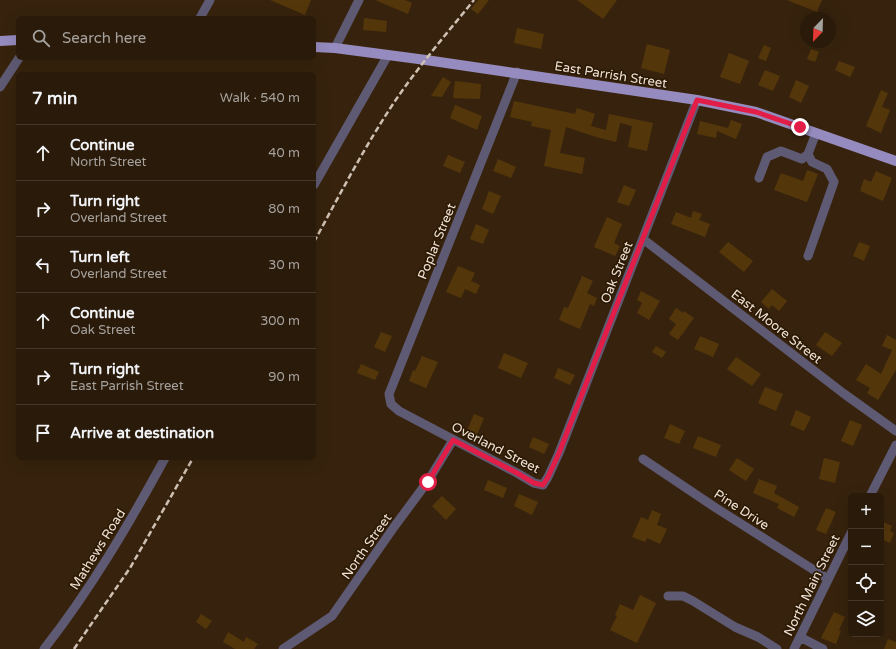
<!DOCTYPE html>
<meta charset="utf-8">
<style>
body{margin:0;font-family:"Varela Round",sans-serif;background:#312313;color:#f1f3f6}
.controls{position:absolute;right:12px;bottom:12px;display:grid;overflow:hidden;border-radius:6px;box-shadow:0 4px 16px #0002}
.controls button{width:36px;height:36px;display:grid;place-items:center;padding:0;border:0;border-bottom:1px solid #45382b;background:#291a0a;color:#f1f3f6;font:20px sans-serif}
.compass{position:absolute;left:800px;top:12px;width:36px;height:36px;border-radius:50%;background:#291a0a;box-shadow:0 4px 16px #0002;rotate:203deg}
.stop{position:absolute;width:12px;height:12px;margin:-9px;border:3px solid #e11d48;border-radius:50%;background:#fff}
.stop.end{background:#e11d48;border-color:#fff;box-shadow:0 1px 4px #0008}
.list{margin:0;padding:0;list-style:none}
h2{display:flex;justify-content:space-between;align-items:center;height:52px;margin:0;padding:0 16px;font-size:17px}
h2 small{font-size:13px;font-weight:400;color:#a5a19c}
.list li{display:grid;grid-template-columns:26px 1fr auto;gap:12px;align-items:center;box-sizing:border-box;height:56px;padding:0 16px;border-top:1px solid #45382b}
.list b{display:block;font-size:15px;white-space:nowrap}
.list p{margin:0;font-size:13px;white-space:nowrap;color:#a5a19c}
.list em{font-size:13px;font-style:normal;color:#a5a19c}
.icon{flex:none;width:22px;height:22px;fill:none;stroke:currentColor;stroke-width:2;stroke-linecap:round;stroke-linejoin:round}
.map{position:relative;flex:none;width:896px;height:649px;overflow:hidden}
.search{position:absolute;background:#291a0a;box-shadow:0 4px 16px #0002;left:16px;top:16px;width:300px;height:44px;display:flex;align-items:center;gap:10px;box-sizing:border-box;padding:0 14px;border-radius:6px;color:#a5a19c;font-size:15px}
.panel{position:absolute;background:#291a0a;box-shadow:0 4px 16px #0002;left:16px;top:72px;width:300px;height:388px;border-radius:6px}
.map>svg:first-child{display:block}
.building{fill:#54360b}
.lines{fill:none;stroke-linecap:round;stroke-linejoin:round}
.minor{stroke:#5f5a73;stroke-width:9}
.major{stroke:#968bbe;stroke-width:10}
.rail{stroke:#cec0b2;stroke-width:2.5;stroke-dasharray:6 3;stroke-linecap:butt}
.route{stroke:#e11d48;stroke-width:5}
.labels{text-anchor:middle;stroke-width:3.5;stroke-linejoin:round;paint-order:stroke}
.street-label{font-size:13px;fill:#f0e3d6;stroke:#2c1a04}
</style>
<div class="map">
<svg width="896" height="649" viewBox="0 0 896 649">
<rect width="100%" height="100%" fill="#37230d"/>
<path class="building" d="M 270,0 L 311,0 L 305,15 Z
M 375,0 L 405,0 L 412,3 L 408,14 Z
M 478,0 L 489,0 L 478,14 L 471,9 Z
M 577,0 L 617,0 L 603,19 Z
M 787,0 L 822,0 L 817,12 Z
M 364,18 L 387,21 L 386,32 L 363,30 Z
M 517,28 L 544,34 L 541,49 L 514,43 Z
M 647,44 L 670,50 L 664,74 L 641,68 Z
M 764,45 L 771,48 L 766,61 L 758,58 Z
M 811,49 L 819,52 L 815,62 L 807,59 Z
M 729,53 L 749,61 L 740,84 L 720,77 Z
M 839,61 L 855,67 L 850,77 L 835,70 Z
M 765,70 L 780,76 L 773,91 L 758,85 Z
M 443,77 L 451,82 L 442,97 L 431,96 Z
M 796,80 L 809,86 L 801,103 L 789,97 Z
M 455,81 L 481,84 L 480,99 L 453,98 Z
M 881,90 L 888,93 L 882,107 L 890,110 L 881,133 L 866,126 Z
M 514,101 L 575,114 L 577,108 L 595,114 L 591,126 L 606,130 L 609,114 L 653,123 L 647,151 L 628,147 L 632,126 L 620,123 L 616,142 L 596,137 L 566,127 L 560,153 L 585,158 L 582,174 L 544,166 L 551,130 L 531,126 L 532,122 L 510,117 Z
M 455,105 L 482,116 L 477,130 L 450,118 Z
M 731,120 L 742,124 L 736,139 L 717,131 L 716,138 L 697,134 L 700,121 L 728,128 Z
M 448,155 L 465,162 L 460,173 L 443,166 Z
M 498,159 L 516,167 L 511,178 L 493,171 Z
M 807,170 L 818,174 L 807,202 L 774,190 L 781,173 L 803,181 Z
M 876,171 L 892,178 L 883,201 L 860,191 L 864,179 L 871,182 Z
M 624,185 L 636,190 L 629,206 L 617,202 Z
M 489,191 L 501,196 L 493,214 L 482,209 Z
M 693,211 L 702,214 L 699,220 L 710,224 L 705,237 L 671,224 L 676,212 L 691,218 Z
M 607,217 L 622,224 L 614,243 L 620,246 L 615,256 L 594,247 Z
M 476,224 L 489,230 L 483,244 L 470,239 Z
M 728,242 L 753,261 L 744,272 L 719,252 Z
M 859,242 L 870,246 L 864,261 L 853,256 Z
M 458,266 L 475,273 L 471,281 L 480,285 L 476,294 L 465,289 L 461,298 L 446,292 Z
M 582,276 L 593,281 L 587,293 L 597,298 L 594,306 L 590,304 L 580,329 L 559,320 L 564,307 L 568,308 Z
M 772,289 L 787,301 L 779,311 L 772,305 L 769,309 L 761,302 Z
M 641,291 L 660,301 L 649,320 L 637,313 L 642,303 L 637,300 Z
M 676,308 L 683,313 L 684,311 L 694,318 L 678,340 L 669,334 L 676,324 L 669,319 Z
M 381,332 L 392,336 L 385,352 L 374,347 Z
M 825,332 L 842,343 L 832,356 L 816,345 Z
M 887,335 L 896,340 L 896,370 L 878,400 L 867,393 L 870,388 L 856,380 L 866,364 L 881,374 L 892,350 L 882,346 Z
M 700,336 L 719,344 L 713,357 L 694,349 Z
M 656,346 L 666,352 L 662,358 L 652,352 Z
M 504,353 L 528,363 L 521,378 L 498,368 Z
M 422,356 L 438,362 L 426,388 L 409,381 L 413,370 L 415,371 Z
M 736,357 L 761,374 L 752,386 L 727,369 Z
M 361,364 L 379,372 L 375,380 L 357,373 Z
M 558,368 L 575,375 L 570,385 L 554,378 Z
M 765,387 L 783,394 L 776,411 L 758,403 Z
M 796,410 L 811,417 L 804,431 L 790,425 Z
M 474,414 L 484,418 L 476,437 L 466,433 Z
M 850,420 L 862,425 L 853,446 L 841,441 Z
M 670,424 L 685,431 L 679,444 L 664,438 Z
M 698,436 L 721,445 L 716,457 L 693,448 Z
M 533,437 L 549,444 L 544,454 L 529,447 Z
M 737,458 L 754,469 L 746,481 L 729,470 Z
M 824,458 L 840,462 L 835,483 L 819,479 Z
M 759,479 L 777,486 L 774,493 L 799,507 L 794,517 L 777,508 L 779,504 L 753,493 Z
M 488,480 L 507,488 L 503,498 L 484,490 Z
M 519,494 L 538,502 L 532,515 L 514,506 Z
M 442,496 L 456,509 L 446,520 L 432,506 Z
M 826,508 L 836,512 L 826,534 L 816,530 Z
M 652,510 L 661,514 L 657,525 L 667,529 L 660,544 L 647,538 L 645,542 L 632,537 L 641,517 L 648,520 Z
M 881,521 L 892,526 L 890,531 L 894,533 L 890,543 L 881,539 Z
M 640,595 L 656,603 L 637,643 L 610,630 L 617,616 L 615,615 L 620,604 L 633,610 Z
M 834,612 L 845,617 L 839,630 L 841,631 L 836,644 L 821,638 Z
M 201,614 L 212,621 L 206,629 L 196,622 Z
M 228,632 L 244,642 L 246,637 L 258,644 L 254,649 L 235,649 L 223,642 Z
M 888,639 L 896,642 L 896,649 L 884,649 Z"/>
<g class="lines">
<path class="minor" d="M 200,18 L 210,0
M 335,48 L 359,0
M 517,72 L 389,394 L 391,404 L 399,411 L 517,473 L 534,483 L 543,485 L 548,477 L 559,453 L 697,100
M 0,87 L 19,58
M 759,178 L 767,157 L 781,151 L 802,159 L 808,154 L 816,133
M 314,185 L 388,55
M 643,239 L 843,393 L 896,431
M 808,256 L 834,182 L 827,169 L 812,162 L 808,154
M 643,459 L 716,508 L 828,579
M 870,496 L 896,445
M 668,596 L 683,596 L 693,601 L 735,627 L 758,637 L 777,649
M 800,637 L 823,649
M 44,649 C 91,589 129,524 165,458
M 283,649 L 332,616 L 394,527 L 428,481 L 453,440
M 794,649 L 851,533"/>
<path class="major" d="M 0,41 L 18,40
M 314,47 L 335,48 L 426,60 L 697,100 L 756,112 L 896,161"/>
<path class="rail" d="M 314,242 C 340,194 365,146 395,101 C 419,66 447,33 474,0
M 74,649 L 130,568 L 193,458"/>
</g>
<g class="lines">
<path class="route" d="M 428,482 L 453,440 L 517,473 L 534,483 L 543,485 L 548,477 L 559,453 L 697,100 L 756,112 L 800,127"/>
</g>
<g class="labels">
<g class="street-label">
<text transform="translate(611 74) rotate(9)" y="5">East Parrish Street</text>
<text transform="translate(436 241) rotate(-68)" y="5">Poplar Street</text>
<text transform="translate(616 272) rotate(-68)" y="5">Oak Street</text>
<text transform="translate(777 326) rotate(38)" y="5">East Moore Street</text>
<text transform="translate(496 447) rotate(27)" y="5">Overland Street</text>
<text transform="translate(742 509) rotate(33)" y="5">Pine Drive</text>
<text transform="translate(366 546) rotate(-55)" y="5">North Street</text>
<text transform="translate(97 549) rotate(-58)" y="5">Mathews Road</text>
<text transform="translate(811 585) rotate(-64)" y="5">North Main Street</text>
</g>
</g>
</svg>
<div class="controls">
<button>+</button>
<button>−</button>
<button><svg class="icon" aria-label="locate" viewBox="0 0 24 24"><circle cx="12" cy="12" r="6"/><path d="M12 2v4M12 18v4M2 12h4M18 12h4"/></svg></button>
<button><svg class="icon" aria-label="layers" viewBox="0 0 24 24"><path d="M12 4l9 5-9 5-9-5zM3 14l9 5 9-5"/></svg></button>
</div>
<svg class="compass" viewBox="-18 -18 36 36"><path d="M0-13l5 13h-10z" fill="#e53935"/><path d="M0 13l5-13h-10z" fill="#a5a19c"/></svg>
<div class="stop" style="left:428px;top:482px"></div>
<div class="stop end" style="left:800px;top:127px"></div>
<div class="search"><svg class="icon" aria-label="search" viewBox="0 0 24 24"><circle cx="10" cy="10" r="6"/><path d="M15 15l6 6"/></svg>Search here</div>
<section class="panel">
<h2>7 min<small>Walk · 540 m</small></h2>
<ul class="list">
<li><svg class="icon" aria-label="ahead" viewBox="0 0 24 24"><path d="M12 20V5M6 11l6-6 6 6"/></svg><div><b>Continue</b><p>North Street</p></div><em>40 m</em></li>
<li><svg class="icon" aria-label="right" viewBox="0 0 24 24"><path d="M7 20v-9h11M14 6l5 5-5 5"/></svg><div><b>Turn right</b><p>Overland Street</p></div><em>80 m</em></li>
<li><svg class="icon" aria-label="left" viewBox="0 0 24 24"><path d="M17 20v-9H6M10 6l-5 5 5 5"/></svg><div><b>Turn left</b><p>Overland Street</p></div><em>30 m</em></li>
<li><svg class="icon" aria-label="ahead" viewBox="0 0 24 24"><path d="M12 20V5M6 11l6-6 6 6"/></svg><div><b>Continue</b><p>Oak Street</p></div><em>300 m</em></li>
<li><svg class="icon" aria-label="right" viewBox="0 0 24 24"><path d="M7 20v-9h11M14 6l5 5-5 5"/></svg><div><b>Turn right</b><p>East Parrish Street</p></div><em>90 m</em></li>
<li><svg class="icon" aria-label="arrive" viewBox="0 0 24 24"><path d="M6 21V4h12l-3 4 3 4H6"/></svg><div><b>Arrive at destination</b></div></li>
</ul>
</section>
</div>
